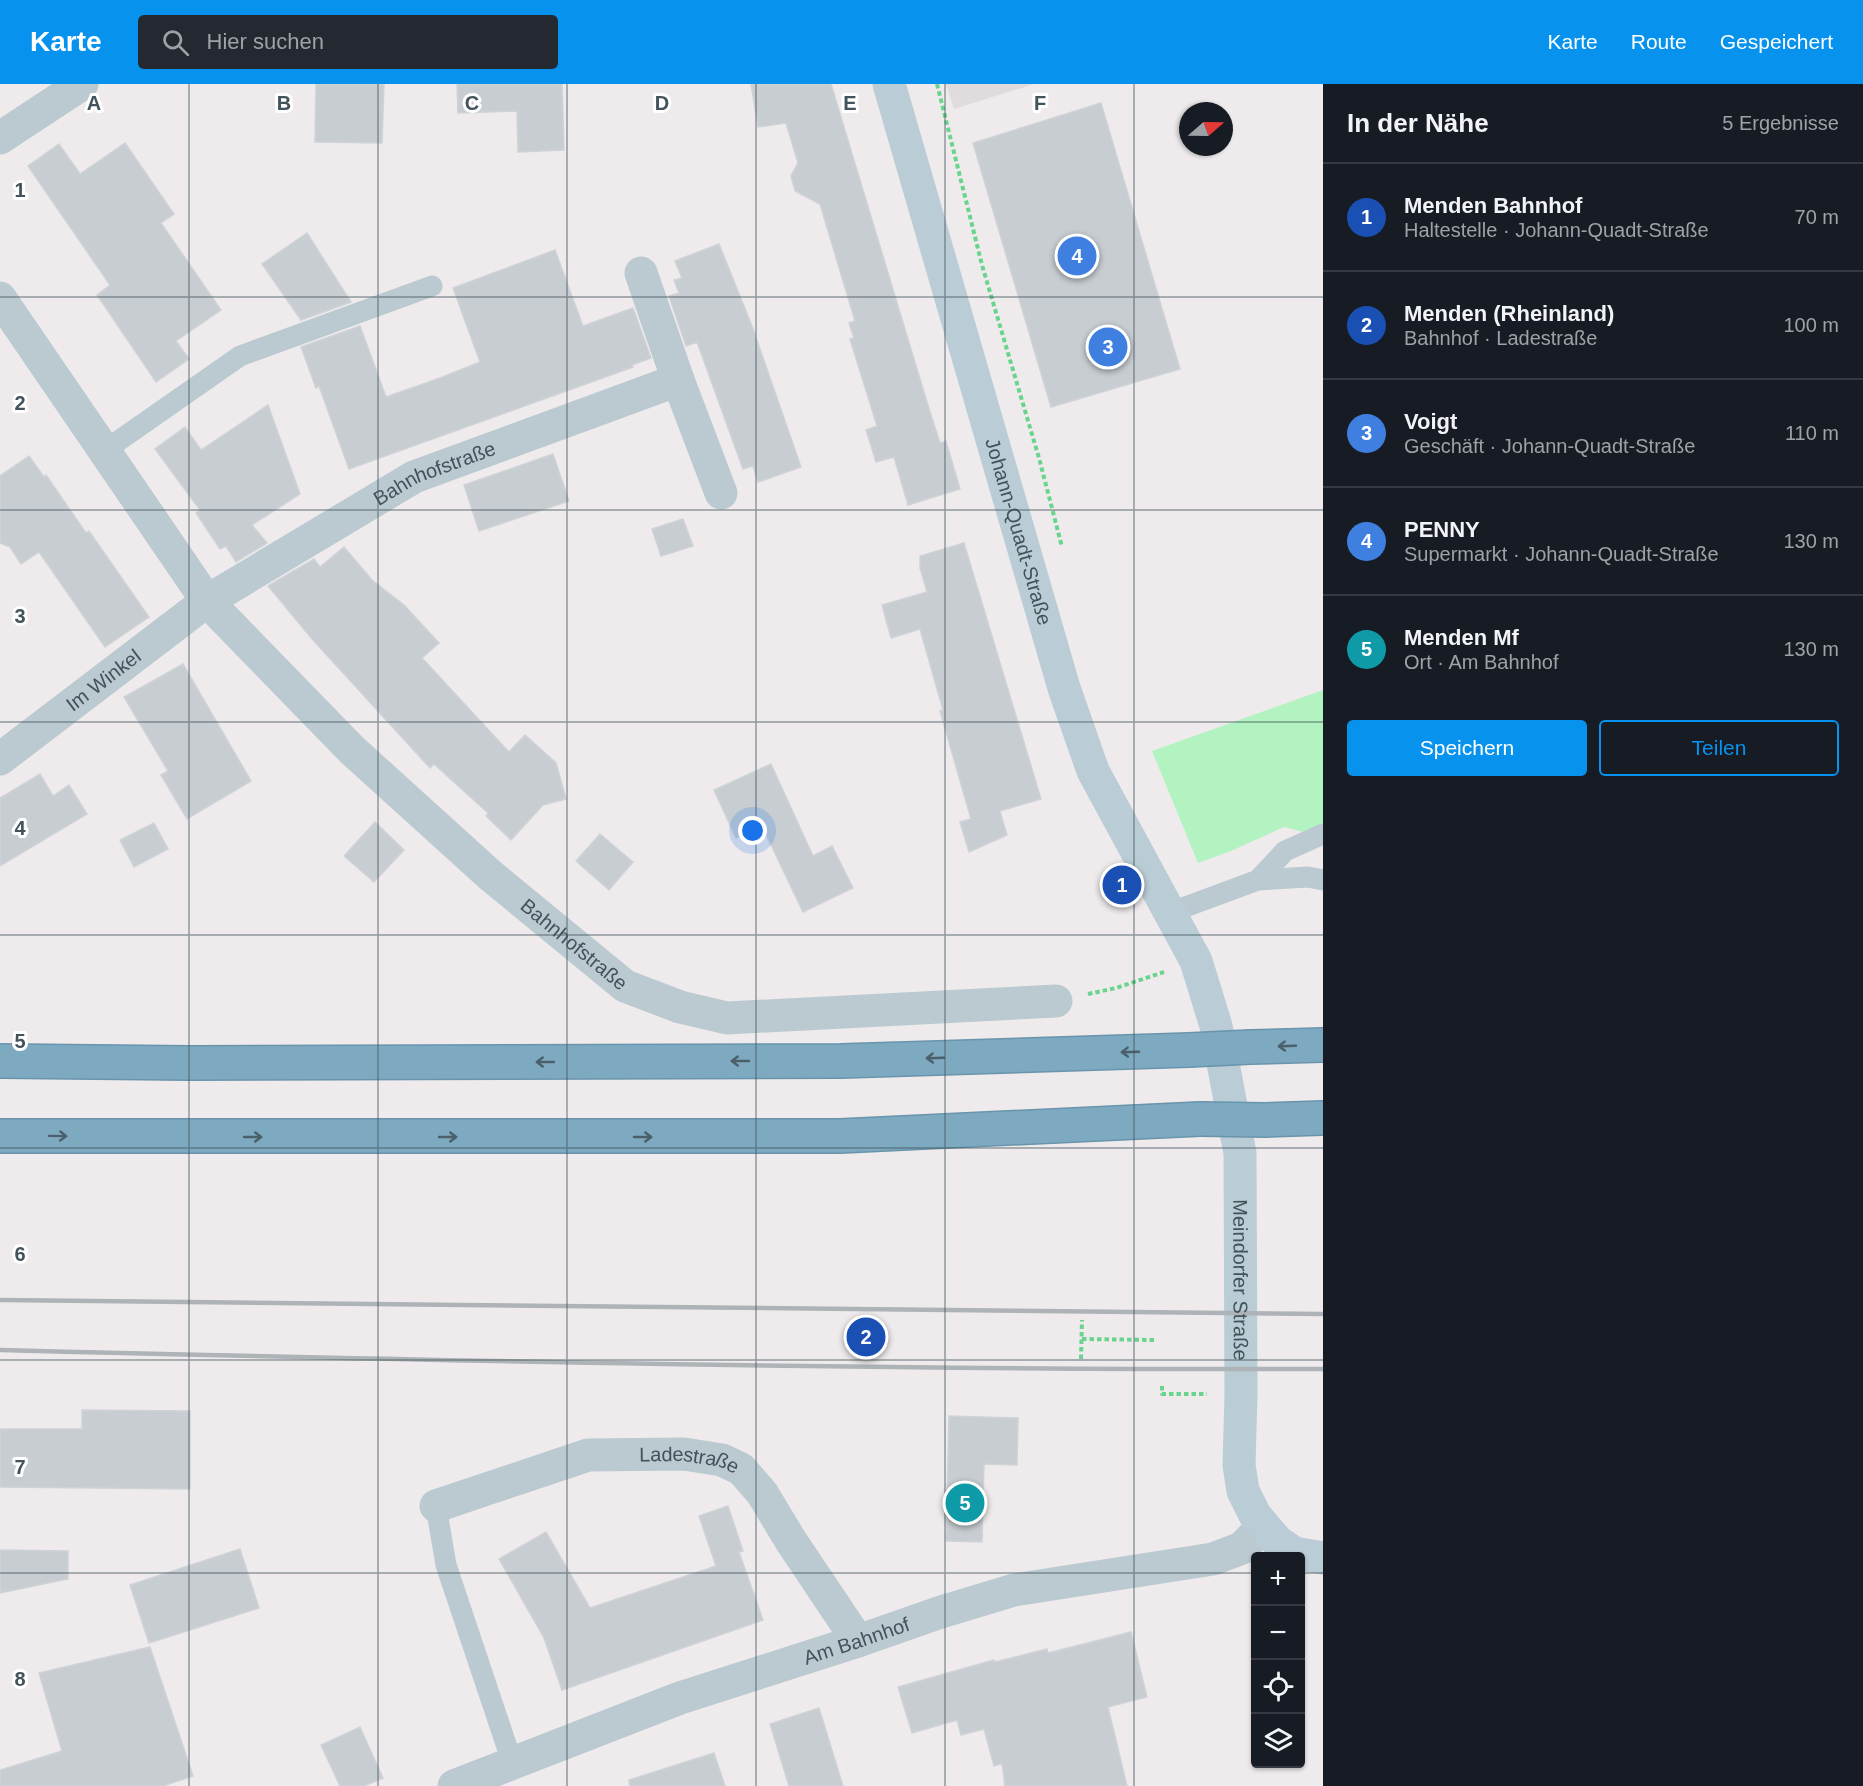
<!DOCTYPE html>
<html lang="de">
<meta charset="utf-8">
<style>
body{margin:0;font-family:Helvetica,sans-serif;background:#242831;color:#f1f3f6}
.controls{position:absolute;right:18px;bottom:18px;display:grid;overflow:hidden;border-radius:6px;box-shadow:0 2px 4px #0004}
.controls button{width:54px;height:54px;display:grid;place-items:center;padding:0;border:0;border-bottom:2px solid #363941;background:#171b24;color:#f1f3f6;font:30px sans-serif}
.compass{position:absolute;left:1179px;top:18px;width:54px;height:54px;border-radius:50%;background:#171b24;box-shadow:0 2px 4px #0004;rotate:70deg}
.you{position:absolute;left:753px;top:747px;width:21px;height:21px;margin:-15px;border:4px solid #fff;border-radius:50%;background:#1a73e8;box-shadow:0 0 0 9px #1a73e833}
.badge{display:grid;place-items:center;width:39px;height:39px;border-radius:50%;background:#0793ed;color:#fff;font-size:20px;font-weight:700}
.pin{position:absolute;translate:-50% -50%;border:3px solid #fff;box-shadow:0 2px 6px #0006}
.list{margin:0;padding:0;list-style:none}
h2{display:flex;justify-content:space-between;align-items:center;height:78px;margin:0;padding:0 24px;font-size:26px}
h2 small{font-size:20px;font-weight:400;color:#9ea1a6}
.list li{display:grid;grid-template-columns:39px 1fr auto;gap:18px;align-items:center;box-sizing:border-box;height:108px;padding:0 24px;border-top:2px solid #363941}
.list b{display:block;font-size:22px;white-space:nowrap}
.list p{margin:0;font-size:20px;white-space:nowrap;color:#9ea1a6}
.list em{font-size:20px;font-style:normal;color:#9ea1a6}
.actions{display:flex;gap:12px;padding:18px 24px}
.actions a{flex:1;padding:14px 0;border:2px solid #0793ed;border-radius:6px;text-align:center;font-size:21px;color:#0793ed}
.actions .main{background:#0793ed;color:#fff}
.icon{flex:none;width:33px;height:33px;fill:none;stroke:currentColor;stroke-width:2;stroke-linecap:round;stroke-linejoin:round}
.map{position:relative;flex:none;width:1323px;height:1702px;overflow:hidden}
header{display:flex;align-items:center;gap:36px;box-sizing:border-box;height:84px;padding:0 30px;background:#0793ed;color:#fff}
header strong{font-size:28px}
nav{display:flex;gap:33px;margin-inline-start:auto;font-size:21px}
.search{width:420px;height:54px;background:#242831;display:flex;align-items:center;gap:15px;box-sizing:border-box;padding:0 21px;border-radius:6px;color:#9ea1a6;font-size:22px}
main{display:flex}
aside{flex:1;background:#171b24}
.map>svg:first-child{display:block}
.education{fill:#e0dcde}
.green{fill:#b3f3c1}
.building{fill:#c7cdd1;stroke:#cfd3d8;stroke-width:1.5}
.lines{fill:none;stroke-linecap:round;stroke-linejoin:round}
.motorway-casing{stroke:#6994ac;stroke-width:36}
.path{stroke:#68d48d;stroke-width:4;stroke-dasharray:4.5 3;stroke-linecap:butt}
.service{stroke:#bacad0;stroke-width:21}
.minor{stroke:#bacad0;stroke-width:33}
.secondary{stroke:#baccd5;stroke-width:33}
.motorway{stroke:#7daac1;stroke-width:33}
.rail{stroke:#adb3b7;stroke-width:4.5}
.motorway-bridge-casing{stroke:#6994ac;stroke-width:36;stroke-linecap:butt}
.motorway-bridge{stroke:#7daac1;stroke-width:33}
.oneway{stroke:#4b606a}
.grid{fill:none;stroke:#42535b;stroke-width:1.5;stroke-opacity:0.55}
.labels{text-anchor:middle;stroke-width:6;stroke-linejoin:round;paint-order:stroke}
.street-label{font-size:20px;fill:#42535b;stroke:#fff}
.grid-label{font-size:20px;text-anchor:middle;font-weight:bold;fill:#42535b;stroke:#fff;stroke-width:6;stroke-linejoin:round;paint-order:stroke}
</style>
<header>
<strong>Karte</strong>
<div class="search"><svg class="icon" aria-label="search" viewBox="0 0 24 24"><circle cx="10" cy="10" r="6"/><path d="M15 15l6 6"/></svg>Hier suchen</div>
<nav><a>Karte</a><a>Route</a><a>Gespeichert</a></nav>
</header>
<main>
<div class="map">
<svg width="1323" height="1702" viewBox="0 0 1323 1702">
<rect width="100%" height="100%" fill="#efebec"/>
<path class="education" d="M 946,0 L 1034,0 L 954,25 Z"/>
<path class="green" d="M 1323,606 L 1323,753 L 1284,743 L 1231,767 L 1198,779 L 1152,667 Z"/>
<path class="building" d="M 316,0 L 384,0 L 382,59 L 315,58 Z
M 457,0 L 562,0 L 564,66 L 518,68 L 517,27 L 458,29 Z
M 751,0 L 831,0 L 930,328 L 940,359 L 946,357 L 960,405 L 908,421 L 894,373 L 876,378 L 866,346 L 877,342 L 850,255 L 854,254 L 849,239 L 855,237 L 820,120 L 795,107 L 791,92 L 798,79 L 786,39 L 758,43 Z
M 1101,19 L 1180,285 L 1051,323 L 973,59 Z
M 125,59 L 174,130 L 161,139 L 221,226 L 176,257 L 189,275 L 156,298 L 97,211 L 110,201 L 28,82 L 59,60 L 80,90 Z
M 307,149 L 351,218 L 301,236 L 262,180 Z
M 719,160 L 752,242 L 801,383 L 758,398 L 753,382 L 743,385 L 697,258 L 686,262 L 669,212 L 679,209 L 674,196 L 682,194 L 675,177 Z
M 555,166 L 583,242 L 633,224 L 651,274 L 632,281 L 633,283 L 349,385 L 319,302 L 316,304 L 301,263 L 360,242 L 386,313 L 440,294 L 480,278 L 453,204 Z
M 268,321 L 300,410 L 252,441 L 267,459 L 236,478 L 226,462 L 220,465 L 196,429 L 200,426 L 155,365 L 185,343 L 201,366 Z
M 553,370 L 569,417 L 479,447 L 464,401 Z
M 29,372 L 44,393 L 46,391 L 86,449 L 89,447 L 149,533 L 105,563 L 39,468 L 21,480 L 10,463 L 0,459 L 0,392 Z
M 683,435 L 693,462 L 661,472 L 652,445 Z
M 964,459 L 1041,715 L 1000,727 L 1007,751 L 969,768 L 960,738 L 971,735 L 940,627 L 943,626 L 920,545 L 891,554 L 882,521 L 927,508 L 920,484 L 920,472 Z
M 344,463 L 372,496 L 404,521 L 439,559 L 422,574 L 509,668 L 525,651 L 556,679 L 566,715 L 543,721 L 511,756 L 486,732 L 488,729 L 434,680 L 430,684 L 312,555 L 268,502 L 314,475 L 320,483 Z
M 183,580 L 251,697 L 187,735 L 161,691 L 168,687 L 124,613 Z
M 771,680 L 813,772 L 832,762 L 853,804 L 803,828 L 762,742 L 736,754 L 714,706 Z
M 40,690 L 53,712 L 69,701 L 87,730 L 0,782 L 0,714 Z
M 375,738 L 404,766 L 374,798 L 344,772 Z
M 154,739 L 168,765 L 134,783 L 120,756 Z
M 600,750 L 633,778 L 609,806 L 576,777 Z
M 82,1326 L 190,1327 L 190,1405 L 0,1403 L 0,1345 L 82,1345 Z
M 949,1332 L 1018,1334 L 1017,1381 L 984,1380 L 982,1458 L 946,1457 Z
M 728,1422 L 743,1467 L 739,1468 L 763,1536 L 562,1606 L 544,1554 L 499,1475 L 546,1448 L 590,1524 L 716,1482 L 699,1432 Z
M 240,1465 L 259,1524 L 149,1559 L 130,1501 Z
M 0,1466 L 68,1467 L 68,1495 L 0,1509 Z
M 1131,1548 L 1147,1613 L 1108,1623 L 1127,1702 L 1005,1702 L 1002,1679 L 994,1682 L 984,1645 L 961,1651 L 957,1636 L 912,1649 L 898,1603 L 994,1576 L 995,1578 L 1047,1565 L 1048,1569 Z
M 150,1563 L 193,1692 L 163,1702 L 0,1702 L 0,1686 L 62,1667 L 39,1589 Z
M 819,1624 L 843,1702 L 789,1702 L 770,1640 Z
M 360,1643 L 383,1694 L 364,1702 L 340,1702 L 321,1661 Z
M 714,1669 L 725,1702 L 630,1702 L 629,1696 Z"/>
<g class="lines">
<defs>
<path id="motorway" d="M 1251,963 L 1323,961
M 0,977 L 189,979 L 841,977 L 1189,966
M 1266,1036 L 1323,1034
M 0,1052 L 840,1052 L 1200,1035"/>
</defs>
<use href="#motorway" class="motorway-casing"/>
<path class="path" d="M 937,0 L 982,181 L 1039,374 L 1062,463
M 1088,910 L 1116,904 L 1164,888
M 1082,1255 L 1154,1256
M 1081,1275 L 1082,1236
M 1162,1302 L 1162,1310 L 1207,1310"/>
<path class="service" d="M 104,367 L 240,272 L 432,202
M 1258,796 L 1285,767 L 1323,750
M 1169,829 L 1258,796 L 1308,793 L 1323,796
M 436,1422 L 446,1481 L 512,1678"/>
<g class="minor">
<path d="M 0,54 L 82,0"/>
<path id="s1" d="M 0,214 L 207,517 L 352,666 L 490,791 L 625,902 L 680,923 L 727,934 L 1056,917"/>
<path d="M 678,296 L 721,409"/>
<path id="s2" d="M 0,675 L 207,517 L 414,393 L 678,296 L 641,189"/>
<path id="s3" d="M 436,1422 L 588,1371 L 684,1370 L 722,1376 L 741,1385 L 762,1409 L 791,1457 L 858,1557"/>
<path id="s4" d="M 454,1702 L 680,1614 L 858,1557 L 941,1528 L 1014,1506 L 1213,1475 L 1242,1464 L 1263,1442"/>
</g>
<path class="secondary" id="s5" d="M 889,0 L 1064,604 L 1093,687 L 1196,877 L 1216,942 L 1240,1069 L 1241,1311 L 1239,1381 L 1243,1407 L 1255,1431 L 1277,1457 L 1294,1469 L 1323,1474"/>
<use href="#motorway" class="motorway"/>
<path class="rail" d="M 0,1216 L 1323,1230
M 0,1266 C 441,1277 882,1286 1323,1285"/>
<defs>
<path id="motorway-bridge" d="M 1189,966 L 1251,963
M 1200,1035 L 1266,1036"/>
</defs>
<use href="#motorway-bridge" class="motorway-bridge-casing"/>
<use href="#motorway-bridge" class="motorway-bridge"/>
</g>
<defs><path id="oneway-shaft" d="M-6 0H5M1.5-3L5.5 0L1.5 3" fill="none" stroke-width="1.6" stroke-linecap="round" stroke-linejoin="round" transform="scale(1.5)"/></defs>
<g class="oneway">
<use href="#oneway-shaft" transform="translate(1287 962) rotate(178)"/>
<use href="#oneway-shaft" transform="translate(1130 968) rotate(178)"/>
<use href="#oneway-shaft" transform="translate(935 974) rotate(178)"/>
<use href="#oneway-shaft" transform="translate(740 977) rotate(180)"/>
<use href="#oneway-shaft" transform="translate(545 978) rotate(180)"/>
<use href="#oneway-shaft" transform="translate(58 1052) rotate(1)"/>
<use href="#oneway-shaft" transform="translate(253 1053)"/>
<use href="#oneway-shaft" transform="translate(448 1053)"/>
<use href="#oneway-shaft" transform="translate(643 1053)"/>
</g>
<path class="grid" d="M 189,0 L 189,1702M 378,0 L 378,1702M 567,0 L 567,1702M 756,0 L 756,1702M 945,0 L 945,1702M 1134,0 L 1134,1702M 0,213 L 1323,213M 0,426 L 1323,426M 0,638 L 1323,638M 0,851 L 1323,851M 0,1064 L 1323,1064M 0,1276 L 1323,1276M 0,1489 L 1256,1489M 1300,1489 L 1323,1489"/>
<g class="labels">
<g class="street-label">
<text dy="7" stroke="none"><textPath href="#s2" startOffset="522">Bahnhofstraße</textPath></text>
<text dy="7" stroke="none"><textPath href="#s5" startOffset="466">Johann-Quadt-Straße</textPath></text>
<text dy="7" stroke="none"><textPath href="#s2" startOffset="130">Im Winkel</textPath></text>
<text dy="7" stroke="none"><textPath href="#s1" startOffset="870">Bahnhofstraße</textPath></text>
<text dy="7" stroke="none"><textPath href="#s5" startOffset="1257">Meindorfer Straße</textPath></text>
<text dy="7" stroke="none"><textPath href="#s3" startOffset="262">Ladestraße</textPath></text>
<text dy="7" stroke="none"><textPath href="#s4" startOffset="428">Am Bahnhof</textPath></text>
</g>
</g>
<g class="grid-label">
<text x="94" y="26">A</text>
<text x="284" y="26">B</text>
<text x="472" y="26">C</text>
<text x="662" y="26">D</text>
<text x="850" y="26">E</text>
<text x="1040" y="26">F</text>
<text x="20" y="113">1</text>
<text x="20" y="326">2</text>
<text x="20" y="539">3</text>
<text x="20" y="751">4</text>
<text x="20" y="964">5</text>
<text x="20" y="1177">6</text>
<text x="20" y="1390">7</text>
<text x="20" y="1602">8</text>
</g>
</svg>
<div class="controls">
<button>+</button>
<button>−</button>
<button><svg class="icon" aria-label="locate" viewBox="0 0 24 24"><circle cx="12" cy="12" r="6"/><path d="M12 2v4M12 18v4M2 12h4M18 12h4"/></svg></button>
<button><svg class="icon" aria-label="layers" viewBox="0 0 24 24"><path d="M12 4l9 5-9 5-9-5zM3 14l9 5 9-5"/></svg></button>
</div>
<svg class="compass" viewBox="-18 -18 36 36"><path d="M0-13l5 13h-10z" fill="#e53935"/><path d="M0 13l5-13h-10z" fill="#9ea1a6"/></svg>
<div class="you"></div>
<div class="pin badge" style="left:1122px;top:801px;background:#1a4fb4">1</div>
<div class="pin badge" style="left:866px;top:1253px;background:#1a4fb4">2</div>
<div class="pin badge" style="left:1108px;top:263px;background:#3f7fe0">3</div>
<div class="pin badge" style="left:1077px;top:172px;background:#3f7fe0">4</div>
<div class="pin badge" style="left:965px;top:1419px;background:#0f9aa8">5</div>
</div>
<aside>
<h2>In der Nähe<small>5 Ergebnisse</small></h2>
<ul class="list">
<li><span class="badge" style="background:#1a4fb4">1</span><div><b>Menden Bahnhof</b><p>Haltestelle · Johann-Quadt-Straße</p></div><em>70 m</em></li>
<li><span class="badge" style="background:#1a4fb4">2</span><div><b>Menden (Rheinland)</b><p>Bahnhof · Ladestraße</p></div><em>100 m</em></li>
<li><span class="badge" style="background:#3f7fe0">3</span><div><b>Voigt</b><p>Geschäft · Johann-Quadt-Straße</p></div><em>110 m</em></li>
<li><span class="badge" style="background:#3f7fe0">4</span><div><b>PENNY</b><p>Supermarkt · Johann-Quadt-Straße</p></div><em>130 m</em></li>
<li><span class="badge" style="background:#0f9aa8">5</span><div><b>Menden Mf</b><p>Ort · Am Bahnhof</p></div><em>130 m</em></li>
</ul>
<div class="actions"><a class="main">Speichern</a><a>Teilen</a></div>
</aside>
</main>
